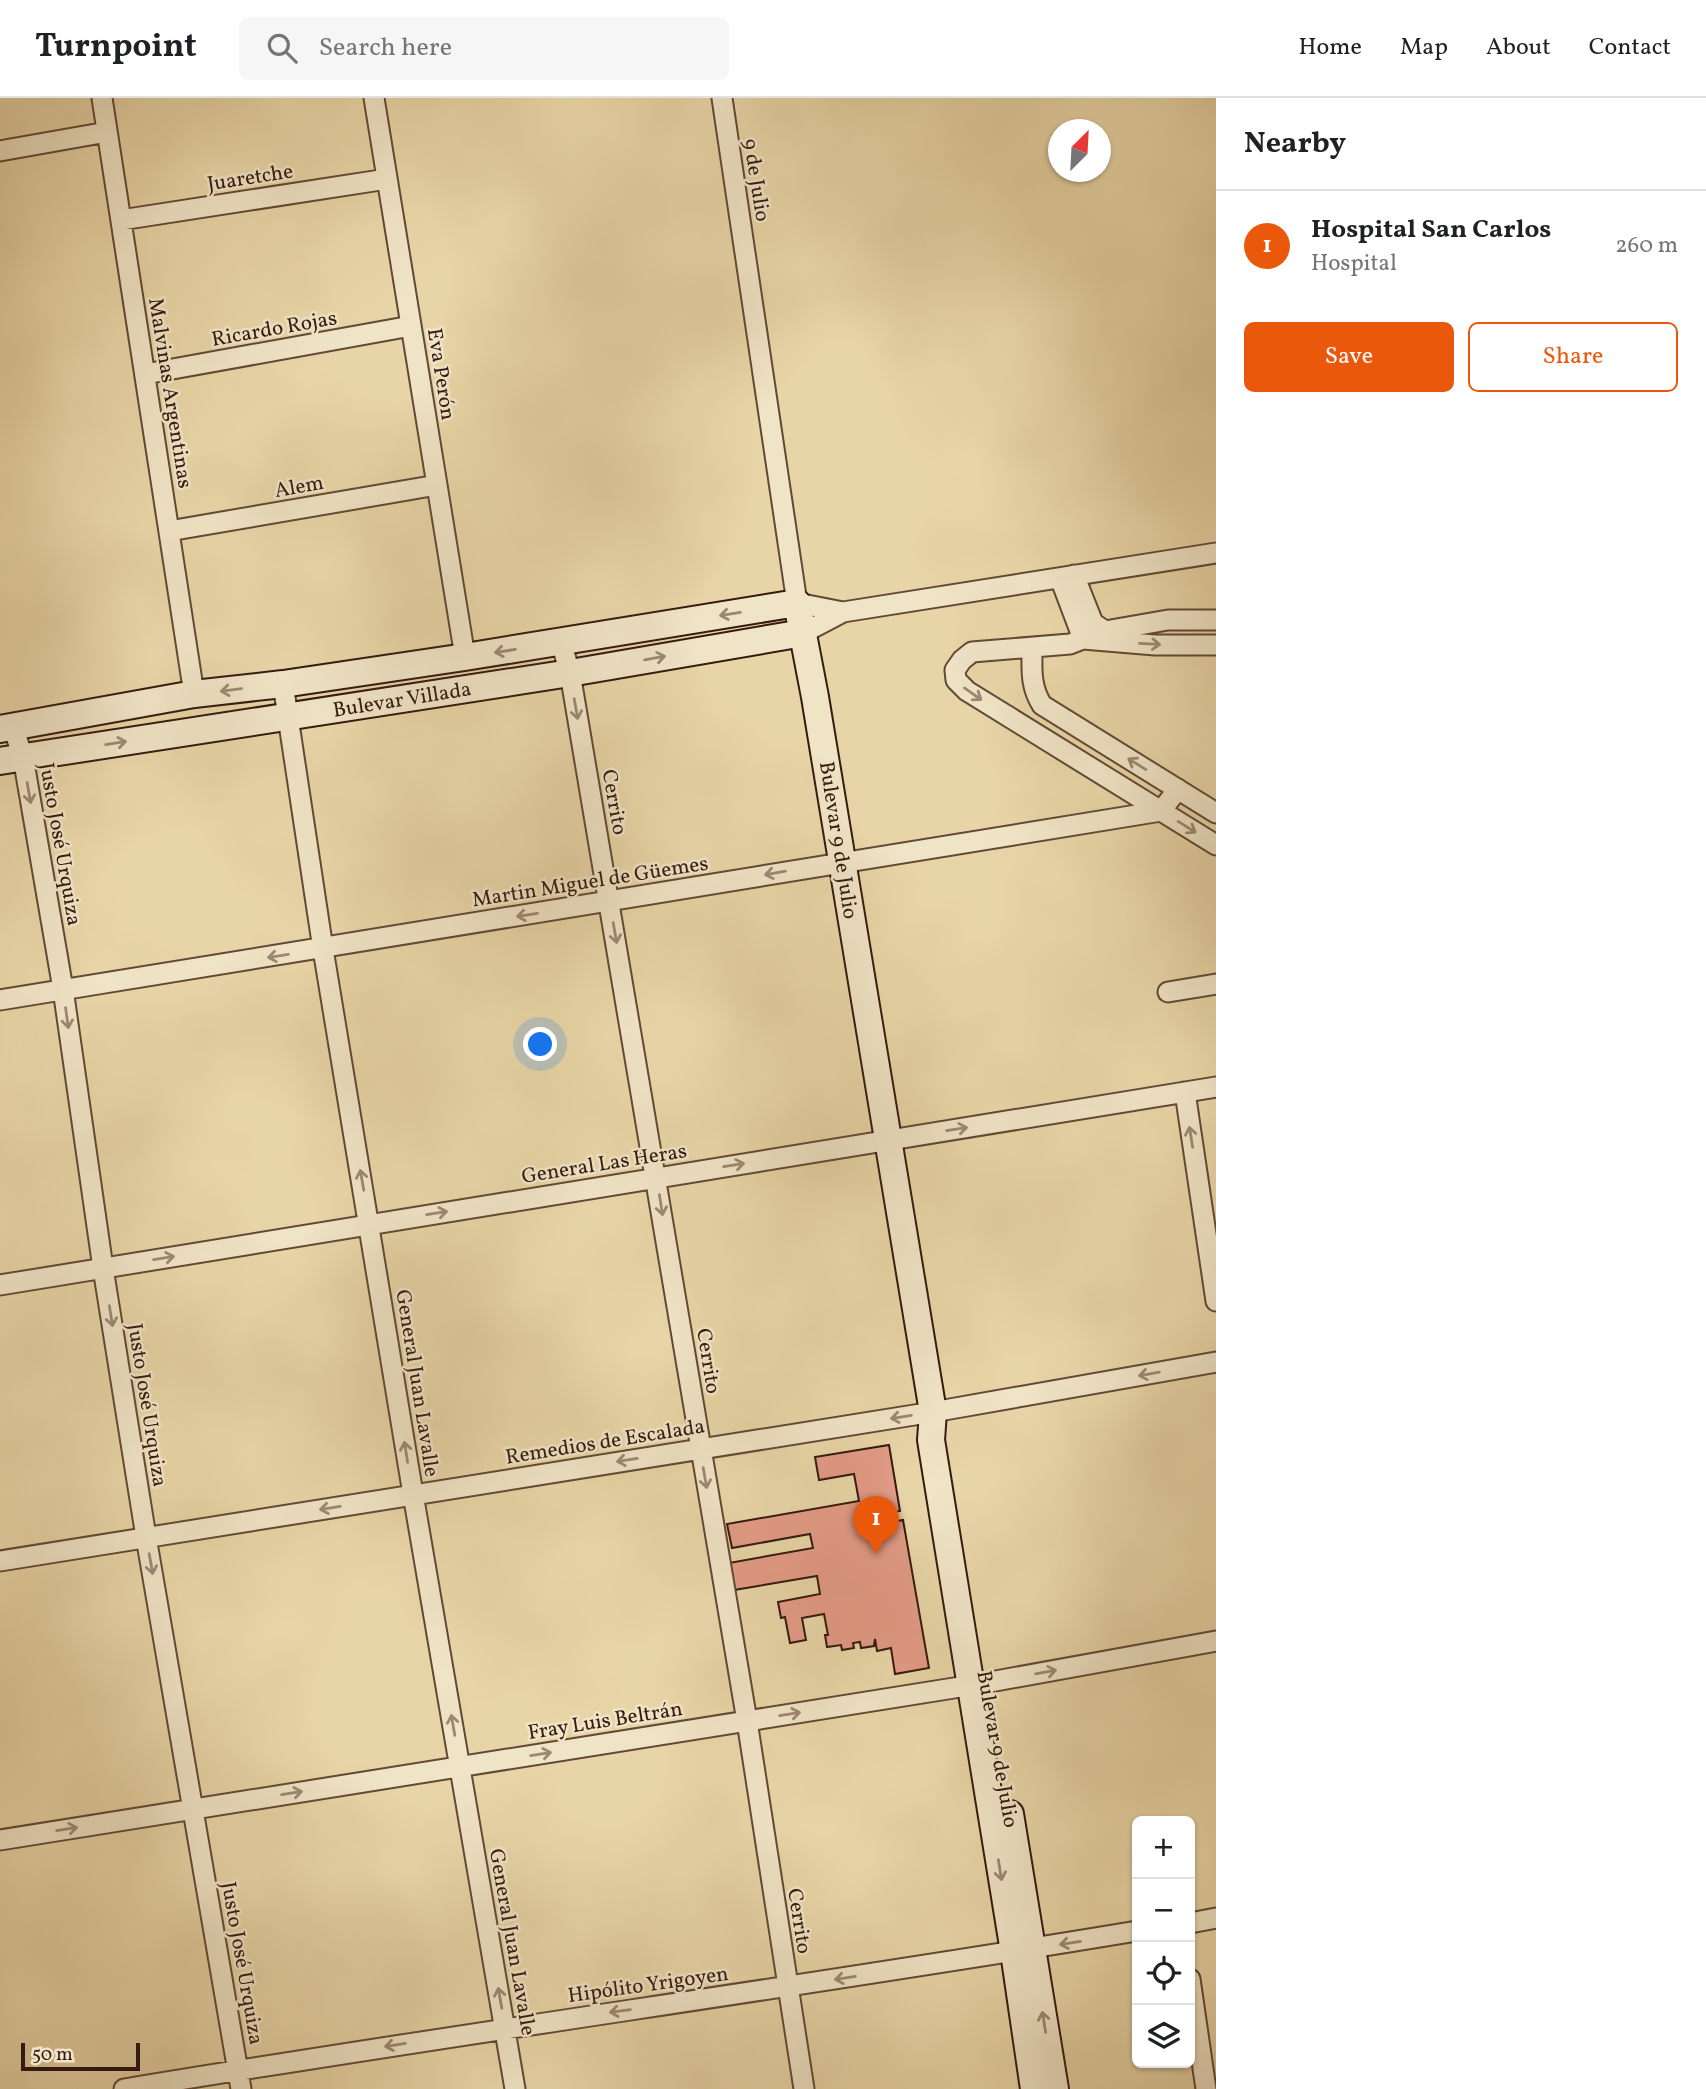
<!DOCTYPE html>
<meta charset="utf-8">
<style>
body{margin:0;font-family:Vollkorn,serif;background:#f6f6f6;color:#202124}
.controls{position:absolute;right:21px;bottom:21px;display:grid;overflow:hidden;border-radius:10px;box-shadow:0 2px 5px #0004}
.controls button{width:63px;height:63px;display:grid;place-items:center;padding:0;border:0;border-bottom:2px solid #e0e0e0;background:#fff;color:#202124;font:35px sans-serif}
.compass{position:absolute;left:1048px;top:21px;width:63px;height:63px;border-radius:50%;background:#fff;box-shadow:0 2px 5px #0004;rotate:24deg}
.scale{position:absolute;left:21px;bottom:18px;width:119px;box-sizing:border-box;padding-left:7px;border:4px solid #351a10;border-top:0;font-size:19px;line-height:24px;white-space:nowrap;color:#351a10;-webkit-text-stroke:5px #f0e4c6;paint-order:stroke}
.you{position:absolute;left:541px;top:947px;width:24px;height:24px;margin:-18px;border:5px solid #fff;border-radius:50%;background:#1a73e8;box-shadow:0 0 0 10px #1a73e833}
.badge{display:grid;place-items:center;width:46px;height:46px;border-radius:50%;background:#ea580c;color:#fff;font-size:23px;font-weight:700}
.pin{position:absolute;translate:-50% -58px;filter:drop-shadow(0 2px 4px #0008)}
.pin::after{content:'';position:absolute;top:37px;width:24px;height:21px;background:inherit;clip-path:polygon(0 0,100% 0,50% 100%)}
.list{margin:0;padding:0;list-style:none}
h2{display:flex;justify-content:space-between;align-items:center;height:91px;margin:0;padding:0 28px;font-size:30px}
h2 small{font-size:23px;font-weight:400;color:#757577}
.list li{display:grid;grid-template-columns:46px 1fr auto;gap:21px;align-items:center;box-sizing:border-box;height:112px;padding:0 28px;border-top:2px solid #e0e0e0}
.list b{display:block;font-size:26px;white-space:nowrap}
.list p{margin:0;font-size:23px;white-space:nowrap;color:#757577}
.list em{font-size:23px;font-style:normal;color:#757577}
.actions{display:flex;gap:14px;padding:21px 28px}
.actions a{flex:1;padding:16px 0;border:2px solid #ea580c;border-radius:10px;text-align:center;font-size:24px;color:#ea580c}
.actions .main{background:#ea580c;color:#fff}
.icon{flex:none;width:38px;height:38px;fill:none;stroke:currentColor;stroke-width:2;stroke-linecap:round;stroke-linejoin:round}
.map{position:relative;flex:none;width:1216px;height:1991px;overflow:hidden}
header{display:flex;align-items:center;gap:42px;box-sizing:border-box;height:98px;padding:0 35px;background:#fff;border-bottom:2px solid #e0e0e0}
header strong{font-size:33px}
nav{display:flex;gap:38px;margin-inline-start:auto;font-size:24px}
.search{width:490px;height:63px;background:#f6f6f6;display:flex;align-items:center;gap:18px;box-sizing:border-box;padding:0 24px;border-radius:10px;color:#757577;font-size:26px}
main{display:flex}
aside{flex:1;background:#fff}
.map>svg:first-child{display:block}
.building{fill:#e39b86;stroke:#351a10;stroke-width:2}
.lines{fill:none;stroke-linecap:round;stroke-linejoin:round}
.street-casing{stroke:#624936;stroke-width:23}
.secondary-casing{stroke:#351a10;stroke-width:30}
.street{stroke:#f0e4c6;stroke-width:19}
.secondary{stroke:#f0e4c6;stroke-width:26}
.oneway{stroke:#9c8974}
.labels{text-anchor:middle;stroke-width:5;stroke-linejoin:round;paint-order:stroke}
.street-label{font-size:21px;fill:#351a10;stroke:#f0e4c6}
</style>
<header>
<strong>Turnpoint</strong>
<div class="search"><svg class="icon" aria-label="search" viewBox="0 0 24 24"><circle cx="10" cy="10" r="6"/><path d="M15 15l6 6"/></svg>Search here</div>
<nav><a>Home</a><a>Map</a><a>About</a><a>Contact</a></nav>
</header>
<main>
<div class="map">
<svg width="1216" height="1991" viewBox="0 0 1216 1991">
<rect width="100%" height="100%" fill="#e8d5a7"/>
<filter id="stains"><feTurbulence type="fractalNoise" baseFrequency=".00286" numOctaves="4"/><feColorMatrix values="0 0 0 0 .2 0 0 0 0 .09 0 0 0 0 .02 0 0 0 .5 -.17"/></filter>
<radialGradient id="worn" r=".72"><stop offset=".6" stop-color="#630" stop-opacity="0"/><stop offset="1" stop-color="#630" stop-opacity=".3"/></radialGradient>
<path class="building" d="M 889,1347 L 900,1413 L 878,1417 L 880,1426 L 903,1422 L 929,1570 L 895,1576 L 891,1550 L 877,1553 L 875,1541 L 874,1548 L 861,1550 L 860,1544 L 853,1545 L 854,1550 L 842,1552 L 841,1547 L 827,1549 L 825,1537 L 828,1537 L 824,1516 L 802,1520 L 806,1542 L 790,1545 L 785,1519 L 781,1520 L 778,1504 L 820,1496 L 817,1478 L 734,1492 L 729,1465 L 813,1450 L 810,1436 L 732,1450 L 727,1426 L 859,1403 L 854,1376 L 819,1382 L 815,1359 Z"/>
<g class="lines">
<defs>
<path id="street" d="M 102,0 L 194,596
M 374,0 L 465,559
M 722,0 L 797,505 L 843,514
M 0,53 L 107,34
M 121,122 L 387,81
M 145,276 L 411,228
M 169,433 L 437,387
M 1074,477 L 1093,525 L 1105,533 L 1168,522 L 1216,522
M 1060,480 L 1083,541 L 1155,547 L 1216,547
M 1093,525 L 1083,541 L 1070,546 L 972,554 L 962,562 L 955,572 L 956,582 L 967,593 L 1216,747
M 803,535 L 843,514 L 1216,455
M 561,544 L 570,575 L 747,1623 L 804,1991
M 1032,550 C 1032,571 1030,588 1042,607 L 1216,715
M 283,586 L 323,851 L 413,1396 L 515,1991
M 13,629 L 23,659 L 63,891 L 103,1170 L 146,1439 L 241,1991
M 1168,894 L 1216,886
M 0,902 L 1161,713 L 1178,691
M 1185,994 L 1216,1203
M 0,1187 L 1216,989
M 0,1463 L 933,1314 L 1216,1264
M 0,1742 L 979,1586 L 1216,1543
M 1190,1825 L 1216,1820
M 1190,1881 L 1206,1991
M 124,1991 C 461,1935 800,1889 1137,1833"/>
<path id="secondary" d="M 0,631 L 194,596 L 283,586 L 465,559 L 797,505 L 815,599 L 933,1314 L 931,1342 L 1014,1854 L 1034,1991
M 0,663 L 570,575 L 803,535
M 1010,1716 L 1055,1991"/>
</defs>
<use href="#street" class="street-casing"/>
<use href="#secondary" class="secondary-casing"/>
<use href="#street" class="street"/>
<use href="#secondary" class="secondary"/>
</g>
<defs><path id="oneway-shaft" d="M-6 0H5M1.5-3L5.5 0L1.5 3" fill="none" stroke-width="1.6" stroke-linecap="round" stroke-linejoin="round" transform="scale(1.75)"/></defs>
<g class="oneway">
<use href="#oneway-shaft" transform="translate(730 516) rotate(171)"/>
<use href="#oneway-shaft" transform="translate(1150 546) rotate(3)"/>
<use href="#oneway-shaft" transform="translate(505 553) rotate(171)"/>
<use href="#oneway-shaft" transform="translate(655 560) rotate(-10)"/>
<use href="#oneway-shaft" transform="translate(231 592) rotate(173)"/>
<use href="#oneway-shaft" transform="translate(973 596) rotate(35)"/>
<use href="#oneway-shaft" transform="translate(576 611) rotate(80)"/>
<use href="#oneway-shaft" transform="translate(116 645) rotate(-9)"/>
<use href="#oneway-shaft" transform="translate(1137 666) rotate(-148)"/>
<use href="#oneway-shaft" transform="translate(29 695) rotate(80)"/>
<use href="#oneway-shaft" transform="translate(1187 729) rotate(32)"/>
<use href="#oneway-shaft" transform="translate(775 775) rotate(170)"/>
<use href="#oneway-shaft" transform="translate(527 817) rotate(171)"/>
<use href="#oneway-shaft" transform="translate(615 835) rotate(80)"/>
<use href="#oneway-shaft" transform="translate(278 858) rotate(171)"/>
<use href="#oneway-shaft" transform="translate(67 920) rotate(82)"/>
<use href="#oneway-shaft" transform="translate(957 1031) rotate(-9)"/>
<use href="#oneway-shaft" transform="translate(1191 1039) rotate(-99)"/>
<use href="#oneway-shaft" transform="translate(734 1067) rotate(-9)"/>
<use href="#oneway-shaft" transform="translate(362 1082) rotate(-100)"/>
<use href="#oneway-shaft" transform="translate(661 1107) rotate(81)"/>
<use href="#oneway-shaft" transform="translate(437 1115) rotate(-9)"/>
<use href="#oneway-shaft" transform="translate(164 1160) rotate(-9)"/>
<use href="#oneway-shaft" transform="translate(111 1218) rotate(81)"/>
<use href="#oneway-shaft" transform="translate(1149 1276) rotate(170)"/>
<use href="#oneway-shaft" transform="translate(901 1319) rotate(171)"/>
<use href="#oneway-shaft" transform="translate(406 1354) rotate(-99)"/>
<use href="#oneway-shaft" transform="translate(627 1362) rotate(171)"/>
<use href="#oneway-shaft" transform="translate(705 1380) rotate(80)"/>
<use href="#oneway-shaft" transform="translate(330 1410) rotate(171)"/>
<use href="#oneway-shaft" transform="translate(151 1466) rotate(80)"/>
<use href="#oneway-shaft" transform="translate(1046 1574) rotate(-10)"/>
<use href="#oneway-shaft" transform="translate(790 1616) rotate(-9)"/>
<use href="#oneway-shaft" transform="translate(453 1627) rotate(-100)"/>
<use href="#oneway-shaft" transform="translate(541 1656) rotate(-9)"/>
<use href="#oneway-shaft" transform="translate(292 1695) rotate(-9)"/>
<use href="#oneway-shaft" transform="translate(67 1731) rotate(-9)"/>
<use href="#oneway-shaft" transform="translate(1000 1772) rotate(81)"/>
<use href="#oneway-shaft" transform="translate(1070 1845) rotate(171)"/>
<use href="#oneway-shaft" transform="translate(845 1880) rotate(171)"/>
<use href="#oneway-shaft" transform="translate(500 1900) rotate(-100)"/>
<use href="#oneway-shaft" transform="translate(620 1913) rotate(172)"/>
<use href="#oneway-shaft" transform="translate(1044 1924) rotate(-99)"/>
<use href="#oneway-shaft" transform="translate(395 1947) rotate(171)"/>
</g>
<g class="labels">
<g class="street-label">
<text transform="translate(250 79) rotate(-9)" y="7">Juaretche</text>
<text transform="translate(757 82) rotate(81)" y="7">9 de Julio</text>
<text transform="translate(274 230) rotate(-10)" y="7">Ricardo Rojas</text>
<text transform="translate(442 276) rotate(81)" y="7">Eva Perón</text>
<text transform="translate(171 295) rotate(81)" y="7">Malvinas Argentinas</text>
<text transform="translate(299 388) rotate(-10)" y="7">Alem</text>
<text transform="translate(402 601) rotate(-9)" y="7">Bulevar Villada</text>
<text transform="translate(615 704) rotate(80)" y="7">Cerrito</text>
<text transform="translate(839 742) rotate(81)" y="7">Bulevar 9 de Julio</text>
<text transform="translate(61 746) rotate(80)" y="7">Justo José Urquiza</text>
<text transform="translate(590 783) rotate(-9)" y="7">Martin Miguel de Güemes</text>
<text transform="translate(604 1065) rotate(-9)" y="7">General Las Heras</text>
<text transform="translate(709 1263) rotate(81)" y="7">Cerrito</text>
<text transform="translate(418 1285) rotate(81)" y="7">General Juan Lavalle</text>
<text transform="translate(148 1307) rotate(81)" y="7">Justo José Urquiza</text>
<text transform="translate(605 1343) rotate(-9)" y="7">Remedios de Escalada</text>
<text transform="translate(605 1622) rotate(-9)" y="7">Fray Luis Beltrán</text>
<text transform="translate(998 1651) rotate(80)" y="7">Bulevar 9 de Julio</text>
<text transform="translate(800 1823) rotate(81)" y="7">Cerrito</text>
<text transform="translate(513 1844) rotate(80)" y="7">General Juan Lavalle</text>
<text transform="translate(243 1865) rotate(80)" y="7">Justo José Urquiza</text>
<text transform="translate(648 1886) rotate(-8)" y="7">Hipólito Yrigoyen</text>
</g>
</g>
<rect width="100%" height="100%" filter="url(#stains)"/>
<rect width="100%" height="100%" fill="url(#worn)"/>
</svg>
<div class="controls">
<button>+</button>
<button>−</button>
<button><svg class="icon" aria-label="locate" viewBox="0 0 24 24"><circle cx="12" cy="12" r="6"/><path d="M12 2v4M12 18v4M2 12h4M18 12h4"/></svg></button>
<button><svg class="icon" aria-label="layers" viewBox="0 0 24 24"><path d="M12 4l9 5-9 5-9-5zM3 14l9 5 9-5"/></svg></button>
</div>
<svg class="compass" viewBox="-18 -18 36 36"><path d="M0-13l5 13h-10z" fill="#e53935"/><path d="M0 13l5-13h-10z" fill="#757577"/></svg>
<div class="scale">50 m</div>
<div class="you"></div>
<div class="pin badge" style="left:876px;top:1456px">1</div>
</div>
<aside>
<h2>Nearby<small></small></h2>
<ul class="list">
<li><span class="badge">1</span><div><b>Hospital San Carlos</b><p>Hospital</p></div><em>260 m</em></li>
</ul>
<div class="actions"><a class="main">Save</a><a>Share</a></div>
</aside>
</main>
